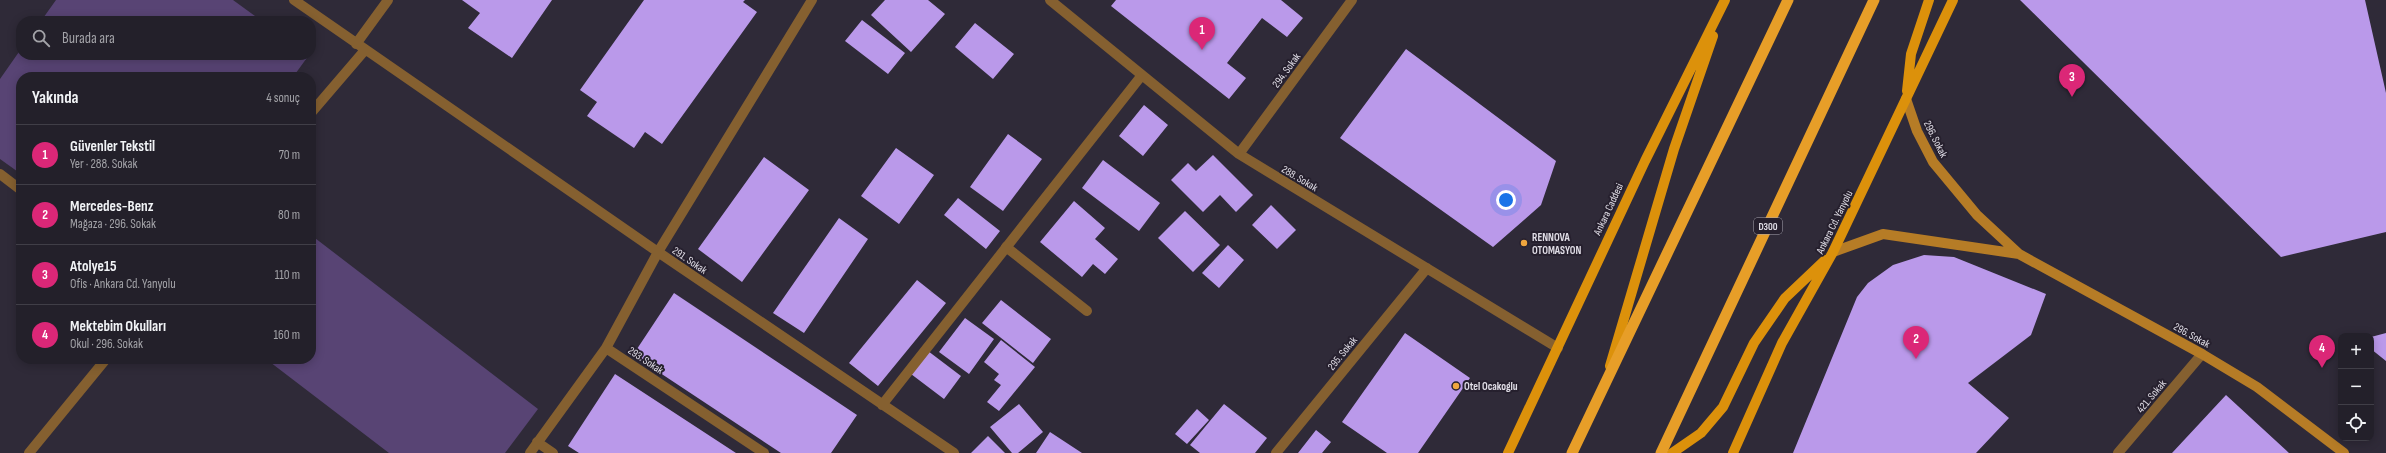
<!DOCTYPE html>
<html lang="tr">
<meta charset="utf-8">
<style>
body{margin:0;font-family:"Sofia Sans Condensed",sans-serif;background:#2b2832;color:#f1f3f6}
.controls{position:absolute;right:12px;bottom:12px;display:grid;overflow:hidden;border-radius:8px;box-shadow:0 2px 10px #0003}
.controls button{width:36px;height:36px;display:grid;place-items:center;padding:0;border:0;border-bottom:1px solid #403e47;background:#23202a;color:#f1f3f6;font:20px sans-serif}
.you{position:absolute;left:1506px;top:200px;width:14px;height:14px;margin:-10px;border:3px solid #fff;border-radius:50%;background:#1a73e8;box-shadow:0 0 0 6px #1a73e833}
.badge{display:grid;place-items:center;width:26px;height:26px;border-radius:50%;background:#db2777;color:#fff;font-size:13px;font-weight:700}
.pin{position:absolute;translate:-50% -33px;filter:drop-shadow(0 1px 2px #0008)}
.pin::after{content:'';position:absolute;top:21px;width:14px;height:12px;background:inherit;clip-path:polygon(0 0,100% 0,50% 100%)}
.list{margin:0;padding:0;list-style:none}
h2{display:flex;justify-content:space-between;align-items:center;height:52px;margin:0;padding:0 16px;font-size:17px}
h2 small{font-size:13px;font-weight:400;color:#a3a3a8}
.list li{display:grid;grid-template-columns:26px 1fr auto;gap:12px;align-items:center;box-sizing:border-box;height:60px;padding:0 16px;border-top:1px solid #403e47}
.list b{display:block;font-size:15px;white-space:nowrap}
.list p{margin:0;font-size:13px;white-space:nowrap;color:#a3a3a8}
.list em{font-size:13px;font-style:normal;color:#a3a3a8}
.icon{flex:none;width:22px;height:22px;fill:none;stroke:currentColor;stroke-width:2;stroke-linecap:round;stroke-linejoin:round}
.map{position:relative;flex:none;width:2386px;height:453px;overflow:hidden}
.search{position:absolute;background:#23202a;box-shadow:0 2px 10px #0003;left:16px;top:16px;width:300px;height:44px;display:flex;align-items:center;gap:10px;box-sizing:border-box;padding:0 14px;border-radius:16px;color:#a3a3a8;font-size:15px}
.panel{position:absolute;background:#23202a;box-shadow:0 2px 10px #0003;left:16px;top:72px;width:300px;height:292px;border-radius:16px}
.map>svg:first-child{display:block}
.green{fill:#584474}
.building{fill:#ba99ea}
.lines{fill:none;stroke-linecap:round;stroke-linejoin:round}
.service{stroke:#856030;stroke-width:10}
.minor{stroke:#856030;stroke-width:10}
.secondary{stroke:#b67c26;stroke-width:10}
.primary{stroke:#dc910b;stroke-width:10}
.trunk{stroke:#e79e28;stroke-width:11}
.poi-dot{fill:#f0a63e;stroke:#26202e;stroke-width:1.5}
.labels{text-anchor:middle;stroke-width:4;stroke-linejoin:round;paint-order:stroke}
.shield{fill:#26202e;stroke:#a8a4af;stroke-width:1}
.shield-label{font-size:10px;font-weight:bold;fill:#e0dde6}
.street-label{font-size:11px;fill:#e0dde6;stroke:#26202e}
.poi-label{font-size:11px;font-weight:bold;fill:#e0dde6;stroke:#26202e;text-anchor:start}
</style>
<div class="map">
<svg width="2386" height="453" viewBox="0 0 2386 453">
<rect width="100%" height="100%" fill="#2f2a38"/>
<path class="green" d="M 56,0 L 233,0 L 262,21 L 41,21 Z
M 21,49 L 21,55 L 309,55 L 293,77 L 21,77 L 21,174 L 0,159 L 0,79 Z
M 311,235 L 538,409 L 505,453 L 389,453 L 266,359 L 311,359 Z"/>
<path class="building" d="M 462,0 L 552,0 L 512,58 L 468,28 L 480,13 Z
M 644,0 L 745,0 L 743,2 L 757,12 L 662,144 L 645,132 L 634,148 L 587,116 L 597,102 L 580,90 Z
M 885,0 L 928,0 L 945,14 L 911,52 L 871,15 Z
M 1116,0 L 1281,0 L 1303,18 L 1287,37 L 1262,18 L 1227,63 L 1246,78 L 1229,99 L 1111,6 Z
M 2020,0 L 2365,0 L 2386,93 L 2386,232 L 2281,257 Z
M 862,20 L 905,53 L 888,74 L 845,41 Z
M 975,23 L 1014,54 L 993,79 L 955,47 Z
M 1406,49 L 1556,161 L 1541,205 L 1493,247 L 1340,138 Z
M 1144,105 L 1168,125 L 1143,156 L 1119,136 Z
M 1008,134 L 1042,159 L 1003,211 L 970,187 Z
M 896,148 L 934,175 L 899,224 L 861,196 Z
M 1213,155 L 1253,195 L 1236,212 L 1220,195 L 1203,212 L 1171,180 L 1188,163 L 1196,171 Z
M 764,157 L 809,190 L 742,282 L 698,249 Z
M 1103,160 L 1160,203 L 1139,231 L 1082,188 Z
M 958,198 L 1000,231 L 986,249 L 944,215 Z
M 1074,201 L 1105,228 L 1095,239 L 1118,259 L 1105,274 L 1093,264 L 1082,277 L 1040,242 Z
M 1271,205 L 1296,230 L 1277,249 L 1252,225 Z
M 1185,211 L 1220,245 L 1193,272 L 1158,238 Z
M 839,218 L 868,239 L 804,333 L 773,313 Z
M 1228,245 L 1244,260 L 1219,288 L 1202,273 Z
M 1924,255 L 1954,257 L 2046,294 L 2031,335 L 1968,383 L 2009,418 L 1976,453 L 1793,453 L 1857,297 L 1868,283 L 1893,265 Z
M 917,280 L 946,303 L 878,386 L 849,363 Z
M 674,293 L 857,415 L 831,453 L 781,453 L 633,355 Z
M 1001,300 L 1051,339 L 1033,363 L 982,323 Z
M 965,318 L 994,339 L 969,374 L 939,352 Z
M 1405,333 L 1470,378 L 1418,453 L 1387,453 L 1342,422 Z
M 2386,333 L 2386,361 L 2371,349 L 2371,337 Z
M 1001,340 L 1035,367 L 999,411 L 987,402 L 1001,385 L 994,380 L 999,374 L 984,362 Z
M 928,351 L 961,376 L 944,399 L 911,374 Z
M 615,374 L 736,453 L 579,453 L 568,446 Z
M 2226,395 L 2289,453 L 2172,453 Z
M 1019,404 L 1043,432 L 1018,453 L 1012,453 L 990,427 Z
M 1224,404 L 1267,438 L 1255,453 L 1200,453 L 1190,445 Z
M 1197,409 L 1209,420 L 1187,444 L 1175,434 Z
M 1316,430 L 1331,442 L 1322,453 L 1298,453 Z
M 1050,432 L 1082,453 L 1036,453 Z
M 988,436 L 1005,453 L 971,453 Z"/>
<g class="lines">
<path class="service" d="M 1006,247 L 1087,311
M 2118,453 L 2202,354"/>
<path class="minor" d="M 294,0 L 658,252 L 606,348 L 764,453
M 812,0 L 658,252 L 954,453
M 1050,0 L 1239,154 L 1558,348
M 356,44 L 388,0
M 311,113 L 365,50
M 1239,154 L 1352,0
M 0,174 L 21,190
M 882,405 L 1142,75
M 537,442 L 553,453
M 29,453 L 106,359
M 530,453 L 606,348
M 1276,453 L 1427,268"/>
<path class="secondary" d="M 1906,99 L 1917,131 L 1933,162 L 1977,215 L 2019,254 L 2202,354 L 2257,387 L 2344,453
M 1833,252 L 1883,234 L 2019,254"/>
<path class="primary" d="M 1907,91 L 1911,54 L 1929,0
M 1610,366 L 1674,149 L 1713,36
M 1508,453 L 1645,161 L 1725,0
M 1672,453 L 1701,433 L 1723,407 L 1754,343 L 1785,298 L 1825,260
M 1733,453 L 1782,343 L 1833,252 L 1953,0"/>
<path class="trunk" d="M 1572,453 L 1788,0
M 1661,453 L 1874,0"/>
</g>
<g class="poi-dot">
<circle cx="1524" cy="243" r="4"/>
<circle cx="1456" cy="386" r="4"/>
</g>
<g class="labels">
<rect class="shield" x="1754" y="218" width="28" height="16" rx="3"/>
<g class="shield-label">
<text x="1768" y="230">D300</text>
</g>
<g class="street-label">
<text transform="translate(1286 70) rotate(-54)" y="4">294. Sokak</text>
<text transform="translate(1936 139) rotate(63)" y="4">296. Sokak</text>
<text transform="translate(1300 178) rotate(31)" y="4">288. Sokak</text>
<text transform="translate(1608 209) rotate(-65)" y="4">Ankara Caddesi</text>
<text transform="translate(1834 222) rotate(-64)" y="4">Ankara Cd. Yanyolu</text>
<text transform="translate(690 260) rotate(34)" y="4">291. Sokak</text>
<text transform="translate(2192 335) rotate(29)" y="4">296. Sokak</text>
<text transform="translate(1342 353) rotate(-51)" y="4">295. Sokak</text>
<text transform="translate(646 360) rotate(34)" y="4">293. Sokak</text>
<text transform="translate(2151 396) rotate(-50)" y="4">421. Sokak</text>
</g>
<g class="poi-label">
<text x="1532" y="241">RENNOVA<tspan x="1532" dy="13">OTOMASYON</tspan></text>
<text x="1464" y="390">Otel Ocakoglu</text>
</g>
</g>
</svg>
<div class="controls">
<button>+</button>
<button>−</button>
<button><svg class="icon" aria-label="locate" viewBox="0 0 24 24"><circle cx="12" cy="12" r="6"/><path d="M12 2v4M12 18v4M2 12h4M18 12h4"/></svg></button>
</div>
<div class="you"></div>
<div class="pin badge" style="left:1202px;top:50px">1</div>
<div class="pin badge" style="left:1916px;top:359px">2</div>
<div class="pin badge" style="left:2072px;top:97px">3</div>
<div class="pin badge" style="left:2322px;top:368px">4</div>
<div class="search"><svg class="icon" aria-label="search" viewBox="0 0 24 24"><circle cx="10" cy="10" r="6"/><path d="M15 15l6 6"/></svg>Burada ara</div>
<section class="panel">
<h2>Yakında<small>4 sonuç</small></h2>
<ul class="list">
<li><span class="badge">1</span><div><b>Güvenler Tekstil</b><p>Yer · 288. Sokak</p></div><em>70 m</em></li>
<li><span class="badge">2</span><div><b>Mercedes-Benz</b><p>Mağaza · 296. Sokak</p></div><em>80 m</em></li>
<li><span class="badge">3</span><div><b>Atolye15</b><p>Ofis · Ankara Cd. Yanyolu</p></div><em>110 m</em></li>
<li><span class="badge">4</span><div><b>Mektebim Okulları</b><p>Okul · 296. Sokak</p></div><em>160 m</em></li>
</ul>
</section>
</div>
